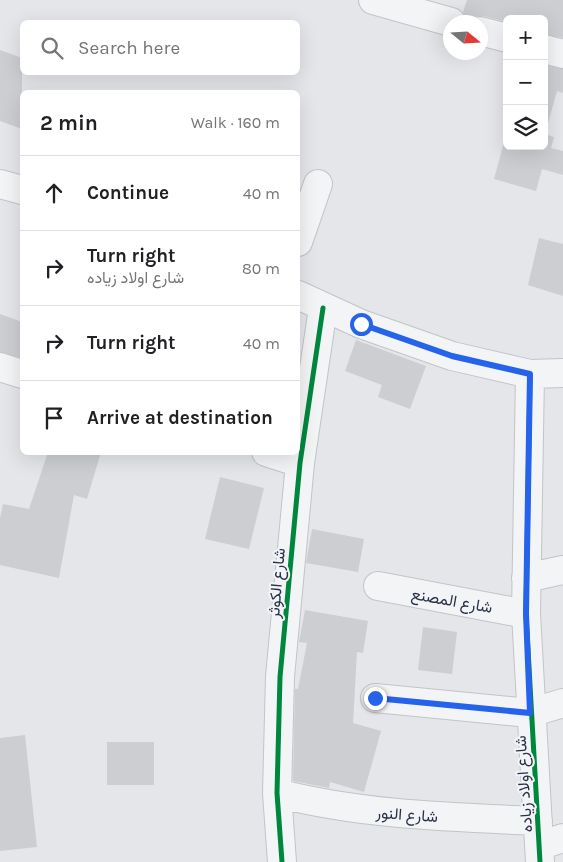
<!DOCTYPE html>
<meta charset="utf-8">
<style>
body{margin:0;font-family:Karla,Vazirmatn,sans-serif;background:#f6f6f6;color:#202124}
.controls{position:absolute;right:15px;top:15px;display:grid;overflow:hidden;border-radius:8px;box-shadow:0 5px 20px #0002}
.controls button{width:45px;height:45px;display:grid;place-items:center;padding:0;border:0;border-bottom:1px solid #e0e0e0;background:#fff;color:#202124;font:25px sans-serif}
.compass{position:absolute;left:443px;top:15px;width:45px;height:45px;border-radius:50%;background:#fff;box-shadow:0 5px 20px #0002;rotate:108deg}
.stop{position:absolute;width:15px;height:15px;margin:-11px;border:4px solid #2563eb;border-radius:50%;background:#fff}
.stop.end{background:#2563eb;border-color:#fff;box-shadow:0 1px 5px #0008}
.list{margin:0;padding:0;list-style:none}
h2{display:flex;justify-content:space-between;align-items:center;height:65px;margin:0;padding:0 20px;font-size:21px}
h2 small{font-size:16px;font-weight:400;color:#757577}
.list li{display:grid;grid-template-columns:32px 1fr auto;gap:15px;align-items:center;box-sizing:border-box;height:75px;padding:0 20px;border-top:1px solid #e0e0e0}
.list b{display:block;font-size:19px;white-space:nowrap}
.list p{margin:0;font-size:16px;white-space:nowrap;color:#757577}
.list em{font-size:16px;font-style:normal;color:#757577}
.icon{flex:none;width:28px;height:28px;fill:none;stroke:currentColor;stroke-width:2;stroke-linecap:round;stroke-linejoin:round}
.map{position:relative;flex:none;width:563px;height:862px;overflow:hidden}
.search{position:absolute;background:#fff;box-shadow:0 5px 20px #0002;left:20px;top:20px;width:280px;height:55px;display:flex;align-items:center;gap:12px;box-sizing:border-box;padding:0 18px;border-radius:8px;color:#757577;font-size:19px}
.panel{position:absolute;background:#fff;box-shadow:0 5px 20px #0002;left:20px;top:90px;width:280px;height:365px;border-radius:8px}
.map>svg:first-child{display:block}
.building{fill:#ccced2}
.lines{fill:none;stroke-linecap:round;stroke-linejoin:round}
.street-casing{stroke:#c2c4c7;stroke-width:30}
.street{stroke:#f3f4f6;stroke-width:28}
.cycleway-casing{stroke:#f2f4f8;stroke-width:8}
.cycleway{stroke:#00873e;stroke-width:5}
.route{stroke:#2563eb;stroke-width:6}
.labels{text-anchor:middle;stroke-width:4;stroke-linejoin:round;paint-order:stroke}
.street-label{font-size:16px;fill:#293144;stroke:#f2f4f8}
</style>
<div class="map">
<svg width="563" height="862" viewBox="0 0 563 862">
<rect width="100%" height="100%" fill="#e4e6e9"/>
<path class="building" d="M 467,0 L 563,0 L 563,38 L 544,34 L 544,19 L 507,19 L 507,22 L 484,16 L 476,16 L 468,21 L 466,20 L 463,12 Z
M 0,50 L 22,58 L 22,129 L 0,121 Z
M 544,65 L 563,69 L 563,93 L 557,91 L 545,134 L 554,137 L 551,148 L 563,151 L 563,175 L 542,169 L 536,191 L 494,179 L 507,131 L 507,146 L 544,146 Z
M 539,238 L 563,244 L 563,296 L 528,285 Z
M 0,314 L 22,322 L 22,358 L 0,352 Z
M 356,340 L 426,366 L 410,409 L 378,397 L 382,385 L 345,371 Z
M 48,452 L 101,452 L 87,499 L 74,495 L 59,578 L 0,565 L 0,518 L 3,504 L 29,509 Z
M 220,477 L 264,488 L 249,549 L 205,539 Z
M 312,529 L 364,539 L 358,572 L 306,563 Z
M 305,610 L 368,621 L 363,653 L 357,652 L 353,723 L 381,731 L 364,792 L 330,782 L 329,788 L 293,781 L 295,689 L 298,689 L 307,643 L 299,642 Z
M 423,627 L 457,632 L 452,674 L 418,670 Z
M 25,735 L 37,847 L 0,851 L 0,738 Z
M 107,742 L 154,742 L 154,785 L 107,785 Z"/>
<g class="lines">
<defs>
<path id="street" d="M 373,0 L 451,22
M 480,31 L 507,38
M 544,49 L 563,54
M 0,184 L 22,190
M 298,242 L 318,184
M 298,295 L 361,324 L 452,356 L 530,374 L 563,373
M 0,367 L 22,374
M 530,374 L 526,614 L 540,862
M 266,452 L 300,463
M 526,578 L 563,570
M 378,586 L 526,614
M 375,698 L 530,713 L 563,703
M 277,793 C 362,815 450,817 538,821
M 539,846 L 563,838
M 282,862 L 277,793 L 280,677 L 300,463 L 323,308"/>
</defs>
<use href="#street" class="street-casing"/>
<use href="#street" class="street"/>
<defs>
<path id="cycleway" d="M 530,374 L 526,614 L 540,862
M 282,862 L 277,793 L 280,677 L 300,463 L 323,308"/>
</defs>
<use href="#cycleway" class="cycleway-casing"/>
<use href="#cycleway" class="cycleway"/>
</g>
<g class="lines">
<path class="route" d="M 361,324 L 452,356 L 530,374 L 526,614 L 530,713 L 375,698"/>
</g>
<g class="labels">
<g class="street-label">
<text transform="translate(276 583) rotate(-85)" y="6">شارع الكوثر</text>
<text transform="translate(452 600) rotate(10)" y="6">شارع المصنع</text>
<text transform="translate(523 784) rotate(-94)" y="6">شارع اولاد زياده</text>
<text transform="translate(407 814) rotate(4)" y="6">شارع النور</text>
</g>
</g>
</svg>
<div class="controls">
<button>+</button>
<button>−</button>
<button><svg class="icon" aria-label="layers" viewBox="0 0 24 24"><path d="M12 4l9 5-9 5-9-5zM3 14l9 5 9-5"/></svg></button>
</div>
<svg class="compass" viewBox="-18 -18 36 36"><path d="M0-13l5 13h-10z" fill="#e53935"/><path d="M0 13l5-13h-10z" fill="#757577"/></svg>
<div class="stop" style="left:361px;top:324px"></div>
<div class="stop end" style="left:375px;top:698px"></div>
<div class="search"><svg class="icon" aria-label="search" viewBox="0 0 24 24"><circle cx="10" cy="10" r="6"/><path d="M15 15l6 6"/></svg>Search here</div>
<section class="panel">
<h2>2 min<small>Walk · 160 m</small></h2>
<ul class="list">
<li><svg class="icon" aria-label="ahead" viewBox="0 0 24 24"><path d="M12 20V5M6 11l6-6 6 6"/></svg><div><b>Continue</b></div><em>40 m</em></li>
<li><svg class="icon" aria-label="right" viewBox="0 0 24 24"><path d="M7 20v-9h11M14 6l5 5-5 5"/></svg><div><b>Turn right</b><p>شارع اولاد زياده</p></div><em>80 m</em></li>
<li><svg class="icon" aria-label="right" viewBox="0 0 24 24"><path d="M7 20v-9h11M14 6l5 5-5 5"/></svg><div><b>Turn right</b></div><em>40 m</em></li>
<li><svg class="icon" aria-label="arrive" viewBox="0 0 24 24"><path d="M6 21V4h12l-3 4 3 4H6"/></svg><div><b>Arrive at destination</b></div></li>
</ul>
</section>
</div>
